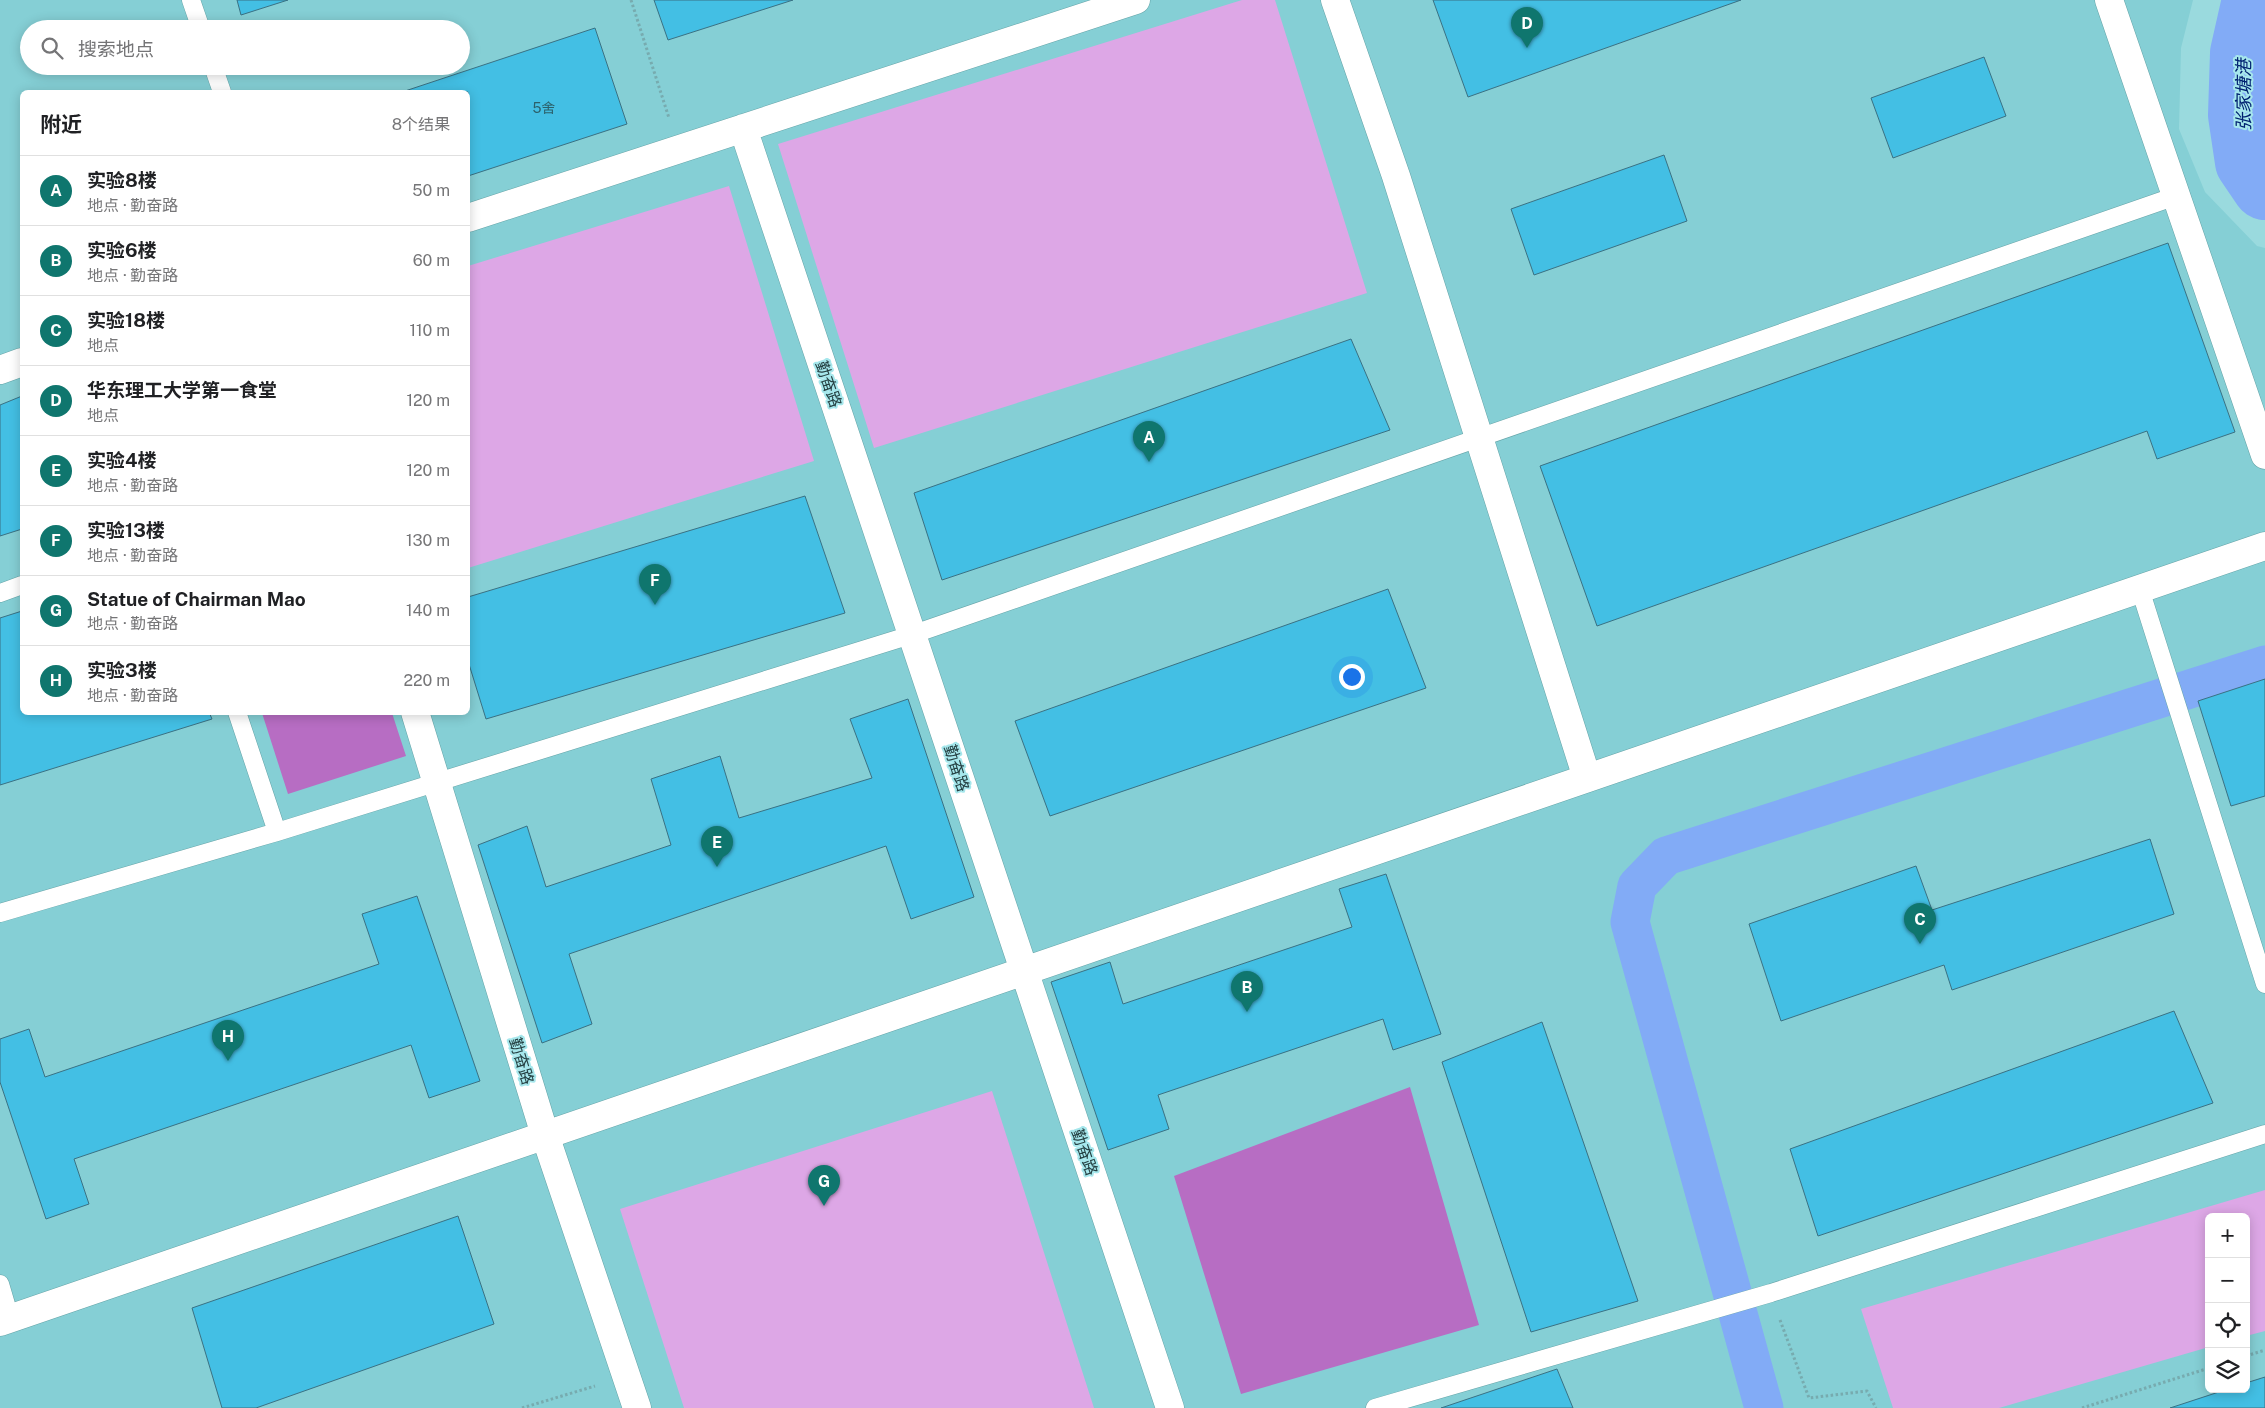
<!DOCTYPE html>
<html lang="zh">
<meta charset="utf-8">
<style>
body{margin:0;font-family:"Public Sans","Noto Sans SC",sans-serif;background:#f2f2f2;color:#202124}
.controls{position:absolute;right:15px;bottom:15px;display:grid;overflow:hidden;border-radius:8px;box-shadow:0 2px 12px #0003}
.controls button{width:45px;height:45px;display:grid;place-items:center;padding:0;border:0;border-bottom:1px solid #e0e0e0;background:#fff;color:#202124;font:25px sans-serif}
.you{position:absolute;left:1351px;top:676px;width:18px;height:18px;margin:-12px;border:4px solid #fff;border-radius:50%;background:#1a73e8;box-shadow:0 0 0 8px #1a73e833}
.badge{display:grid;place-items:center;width:32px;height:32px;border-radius:50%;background:#0f766e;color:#fff;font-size:16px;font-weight:700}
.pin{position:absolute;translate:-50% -41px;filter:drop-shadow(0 1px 2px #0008)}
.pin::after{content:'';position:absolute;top:26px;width:18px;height:15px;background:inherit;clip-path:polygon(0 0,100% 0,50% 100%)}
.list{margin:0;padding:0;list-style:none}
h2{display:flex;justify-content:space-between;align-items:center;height:65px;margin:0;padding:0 20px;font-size:21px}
h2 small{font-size:16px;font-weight:400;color:#757577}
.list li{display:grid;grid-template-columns:32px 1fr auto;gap:15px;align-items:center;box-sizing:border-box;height:70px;padding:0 20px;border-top:1px solid #e0e0e0}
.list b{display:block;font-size:19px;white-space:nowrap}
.list p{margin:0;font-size:16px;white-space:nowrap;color:#757577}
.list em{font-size:16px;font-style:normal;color:#757577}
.icon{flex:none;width:28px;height:28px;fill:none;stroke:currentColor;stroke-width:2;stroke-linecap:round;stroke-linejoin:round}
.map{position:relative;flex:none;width:2265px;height:1408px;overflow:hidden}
.search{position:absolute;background:#fff;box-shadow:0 2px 12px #0003;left:20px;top:20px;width:450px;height:55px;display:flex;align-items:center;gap:12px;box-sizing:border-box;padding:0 18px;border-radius:28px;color:#757577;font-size:19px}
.panel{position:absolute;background:#fff;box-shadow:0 2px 12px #0003;left:20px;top:90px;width:450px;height:625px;border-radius:8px}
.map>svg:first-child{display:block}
.built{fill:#85cfd5;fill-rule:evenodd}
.green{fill:#dda7e6}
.forest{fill:#b76dc3}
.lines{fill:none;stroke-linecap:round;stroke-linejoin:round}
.canal{stroke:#82abf6;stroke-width:39}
.river{stroke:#82abf6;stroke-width:66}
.building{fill:#43bfe4;stroke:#3a7183}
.service-casing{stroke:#64a3a7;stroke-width:19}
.minor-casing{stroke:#64a3a7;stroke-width:29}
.path{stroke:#77abaf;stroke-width:3;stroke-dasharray:2.5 2.5;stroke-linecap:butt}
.service{stroke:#fff;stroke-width:18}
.minor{stroke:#fff;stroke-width:28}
.labels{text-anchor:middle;stroke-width:4;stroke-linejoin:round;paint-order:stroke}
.number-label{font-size:14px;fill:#2c606a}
.street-label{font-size:16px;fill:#254042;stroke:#a6e7ec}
.water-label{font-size:18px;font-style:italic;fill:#002171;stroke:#a6e7ec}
</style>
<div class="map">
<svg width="2265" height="1408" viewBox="0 0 2265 1408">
<rect width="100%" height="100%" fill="#9adade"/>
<path class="built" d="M 0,0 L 2193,0 L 2181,48 L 2179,129 L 2205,192 L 2257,246 L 2265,248 L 2265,1408 L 0,1408 ZM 29,29 L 461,29 L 461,66 L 29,66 ZM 22,92 L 468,92 L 468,712 L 22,712 ZM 2209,1217 L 2246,1217 L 2246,1389 L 2209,1389 Z"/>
<path class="green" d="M 1242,0 L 1275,0 L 1367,293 L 874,448 L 778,144 Z
M 729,186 L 814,461 L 468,568 L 468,266 Z
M 992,1091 L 1094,1408 L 684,1408 L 620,1209 Z
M 2265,1190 L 2265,1331 L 2246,1336 L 2246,1217 L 2209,1217 L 2209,1347 L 1999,1408 L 1893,1408 L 1861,1309 Z"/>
<path class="forest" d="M 262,713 L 392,713 L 406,756 L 288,794 Z
M 1410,1087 L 1479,1325 L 1241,1394 L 1174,1176 Z"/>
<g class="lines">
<path class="canal" d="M 1764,1408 L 1630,922 L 1637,886 L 1666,856 L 2265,665"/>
<path class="river" d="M 2255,0 L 2243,53 L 2241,115 L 2248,162 L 2265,187"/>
</g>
<path class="building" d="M 237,0 L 288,0 L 241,15 Z
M 654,0 L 793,0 L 668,40 Z
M 1433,0 L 1741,0 L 1468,97 Z
M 595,28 L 627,124 L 468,176 L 468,92 L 402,92 Z
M 1984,57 L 2006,116 L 1893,158 L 1871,98 Z
M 1664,155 L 1687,221 L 1534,275 L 1511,209 Z
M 2168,243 L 2235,432 L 2157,459 L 2147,431 L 1597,626 L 1540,466 Z
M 1351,339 L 1390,430 L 942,580 L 914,493 Z
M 22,396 L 22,529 L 0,536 L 0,405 Z
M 805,496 L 845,613 L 486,719 L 468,661 L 468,597 Z
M 1388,589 L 1426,688 L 1050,816 L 1015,721 Z
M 22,611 L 22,712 L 209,712 L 212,719 L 0,785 L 0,618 Z
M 2265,679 L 2265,796 L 2231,806 L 2198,701 Z
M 908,699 L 974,897 L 911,919 L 886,846 L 569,954 L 592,1024 L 542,1043 L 478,845 L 527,826 L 546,887 L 671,845 L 651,779 L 720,756 L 739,818 L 872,778 L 850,719 Z
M 2150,839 L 2174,914 L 1952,990 L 1944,965 L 1781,1021 L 1749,924 L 1916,866 L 1932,910 Z
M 1386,874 L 1441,1034 L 1393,1050 L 1383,1019 L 1158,1095 L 1169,1129 L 1108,1150 L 1051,982 L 1110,962 L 1123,1004 L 1352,927 L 1339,889 Z
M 417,896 L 480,1081 L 429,1098 L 411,1045 L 74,1159 L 89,1204 L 46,1219 L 0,1082 L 0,1039 L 29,1029 L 45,1077 L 379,964 L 362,914 Z
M 2174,1011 L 2213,1103 L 1818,1236 L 1790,1149 Z
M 1542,1022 L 1638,1301 L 1531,1332 L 1442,1062 Z
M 458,1216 L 494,1324 L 256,1408 L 222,1408 L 192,1308 Z
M 1557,1369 L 1573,1408 L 1441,1408 Z
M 2265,1377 L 2265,1408 L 2170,1408 L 2228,1389 L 2246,1389 L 2246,1383 Z"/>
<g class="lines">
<defs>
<path id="service" d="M 191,0 L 201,29
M 213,66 L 222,92
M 2140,589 L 2265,984
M 0,593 L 22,585
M 237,712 L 277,832
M 0,913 L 277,832 L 914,634 L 2176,196
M 0,1284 L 10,1318
M 1375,1408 L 1771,1293 L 2265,1134"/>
<path id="minor" d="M 1335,0 L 1396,176 L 1587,778
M 2109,0 L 2265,455
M 743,128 L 1170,1408
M 468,218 L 1136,0
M 0,370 L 22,362
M 415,712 L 545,1135 L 637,1408
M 0,1322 L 2265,546"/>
</defs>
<use href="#service" class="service-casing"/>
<use href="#minor" class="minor-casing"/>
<path class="path" d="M 631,0 L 669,118
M 1780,1320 L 1809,1398 L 1867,1391 L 1876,1408
M 2246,1356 L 2265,1350
M 522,1408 L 595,1386
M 2082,1408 L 2209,1368"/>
<use href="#service" class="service"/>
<use href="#minor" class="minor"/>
</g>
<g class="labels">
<g class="number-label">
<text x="544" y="113">5舍</text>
</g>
<g class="street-label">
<text transform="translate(829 384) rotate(71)" y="6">勤奋路</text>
<text transform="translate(957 768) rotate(72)" y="6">勤奋路</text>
<text transform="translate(522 1061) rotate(73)" y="6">勤奋路</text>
<text transform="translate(1085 1152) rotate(71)" y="6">勤奋路</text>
</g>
<g class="water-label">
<text transform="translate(2244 95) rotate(-90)" y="6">张家塘港</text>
</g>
</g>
</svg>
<div class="controls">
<button>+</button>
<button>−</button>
<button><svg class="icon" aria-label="locate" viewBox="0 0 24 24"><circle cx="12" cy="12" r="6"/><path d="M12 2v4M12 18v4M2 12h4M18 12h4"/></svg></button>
<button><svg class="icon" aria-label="layers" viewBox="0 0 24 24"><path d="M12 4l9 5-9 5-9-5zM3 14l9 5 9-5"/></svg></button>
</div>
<div class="you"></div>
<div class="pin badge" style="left:1149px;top:462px">A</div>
<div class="pin badge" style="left:1247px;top:1012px">B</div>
<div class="pin badge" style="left:1920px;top:944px">C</div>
<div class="pin badge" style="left:1527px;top:48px">D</div>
<div class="pin badge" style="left:717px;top:867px">E</div>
<div class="pin badge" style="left:655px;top:605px">F</div>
<div class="pin badge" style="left:824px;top:1206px">G</div>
<div class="pin badge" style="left:228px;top:1061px">H</div>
<div class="search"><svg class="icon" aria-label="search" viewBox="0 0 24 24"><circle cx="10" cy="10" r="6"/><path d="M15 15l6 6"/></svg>搜索地点</div>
<section class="panel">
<h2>附近<small>8个结果</small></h2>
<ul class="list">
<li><span class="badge">A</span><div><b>实验8楼</b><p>地点 · 勤奋路</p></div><em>50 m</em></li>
<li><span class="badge">B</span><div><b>实验6楼</b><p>地点 · 勤奋路</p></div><em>60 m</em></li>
<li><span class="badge">C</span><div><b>实验18楼</b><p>地点</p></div><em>110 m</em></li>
<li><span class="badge">D</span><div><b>华东理工大学第一食堂</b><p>地点</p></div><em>120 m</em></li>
<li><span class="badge">E</span><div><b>实验4楼</b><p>地点 · 勤奋路</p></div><em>120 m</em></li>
<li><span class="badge">F</span><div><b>实验13楼</b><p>地点 · 勤奋路</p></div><em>130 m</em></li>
<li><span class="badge">G</span><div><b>Statue of Chairman Mao</b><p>地点 · 勤奋路</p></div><em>140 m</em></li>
<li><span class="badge">H</span><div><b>实验3楼</b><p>地点 · 勤奋路</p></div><em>220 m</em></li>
</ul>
</section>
</div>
